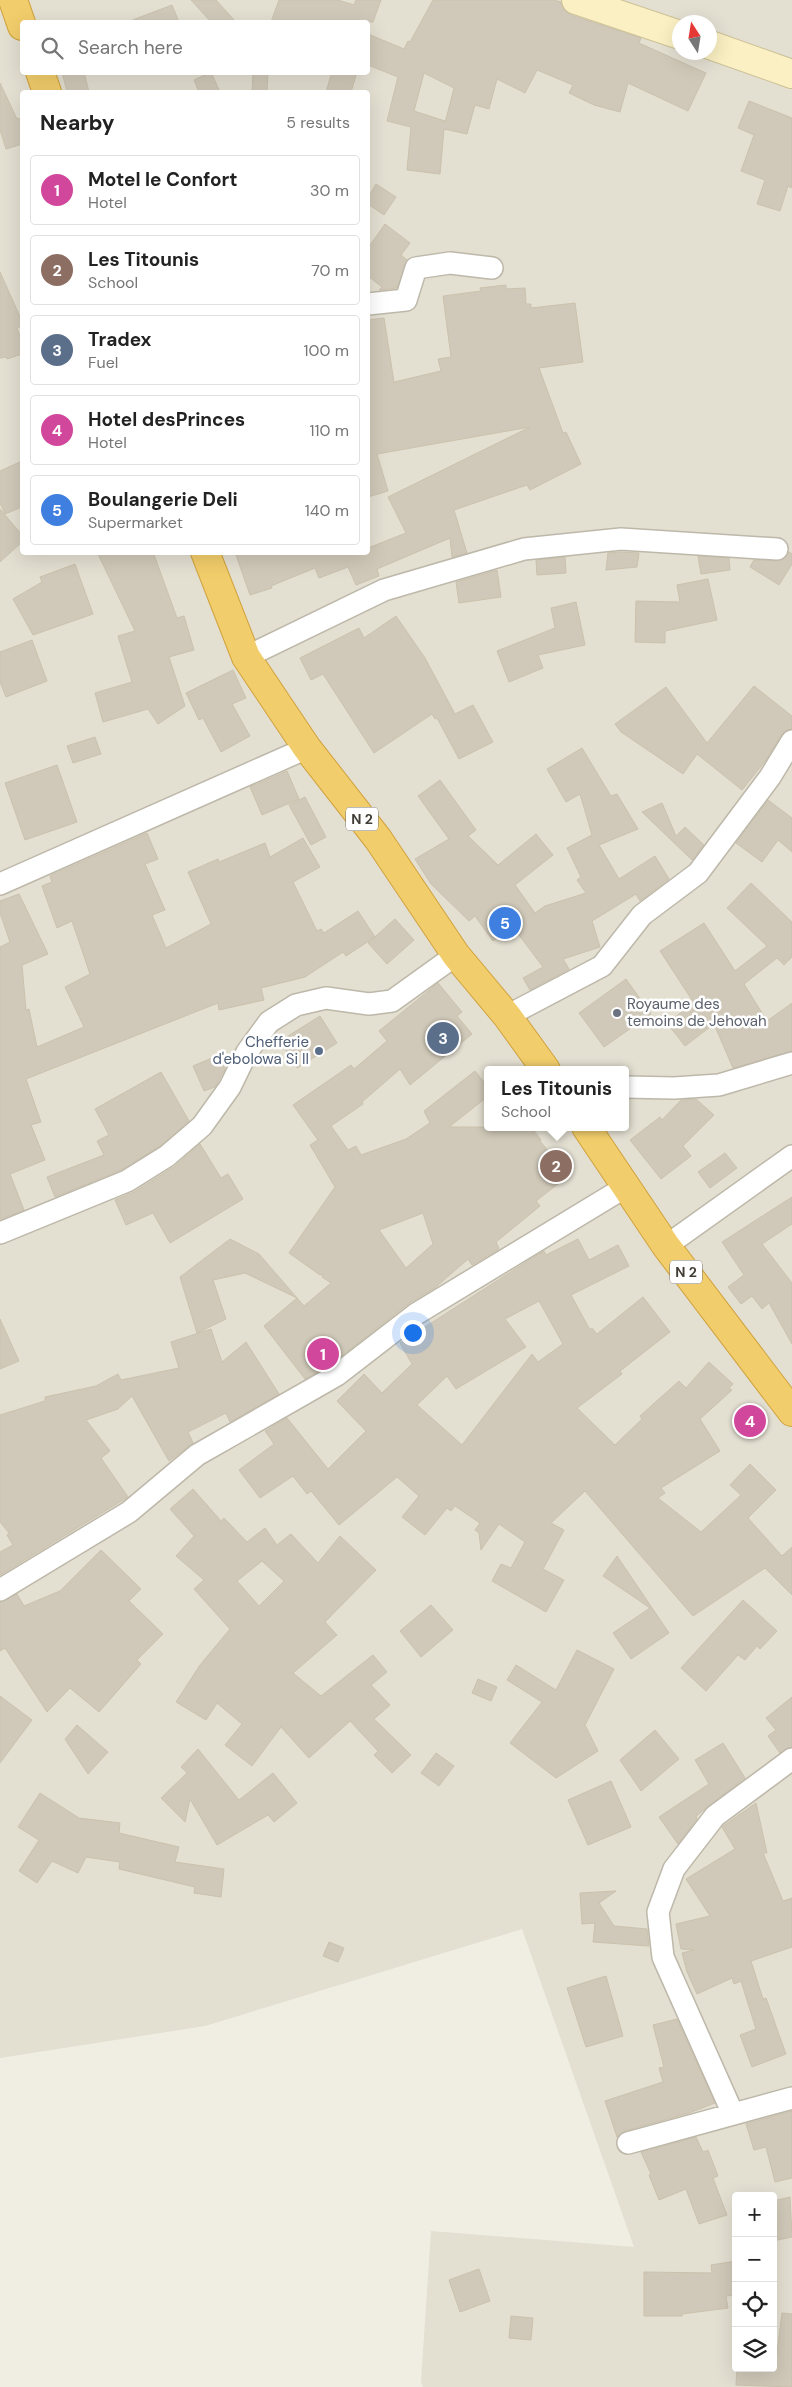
<!DOCTYPE html>
<meta charset="utf-8">
<style>
body{margin:0;font-family:"DM Sans",sans-serif;background:#f2f2f2;color:#222}
.controls{position:absolute;right:15px;bottom:15px;display:grid;overflow:hidden;border-radius:5px;box-shadow:0 5px 20px #0002}
.controls button{width:45px;height:45px;display:grid;place-items:center;padding:0;border:0;border-bottom:1px solid #e0e0e0;background:#fff;color:#222;font:25px sans-serif}
.compass{position:absolute;left:672px;top:15px;width:45px;height:45px;border-radius:50%;background:#fff;box-shadow:0 5px 20px #0002;rotate:348deg}
.you{position:absolute;left:412px;top:1332px;width:18px;height:18px;margin:-12px;border:4px solid #fff;border-radius:50%;background:#1a73e8;box-shadow:0 0 0 8px #1a73e833}
.badge{display:grid;place-items:center;width:32px;height:32px;border-radius:50%;background:#e94a21;color:#fff;font-size:16px;font-weight:700}
.pin{position:absolute;translate:-50% -50%;border:2px solid #fff;box-shadow:0 1px 5px #0006}
.popup{position:absolute;left:484px;top:1066px;width:145px;height:65px;box-sizing:border-box;display:grid;place-content:center;border-radius:5px;background:#fff;filter:drop-shadow(0 1px 4px #0005);font-size:16px;white-space:nowrap;color:#767676}
.popup b{font-size:19px;color:#222}
.popup::after{content:'';position:absolute;left:50%;top:100%;margin-left:-10px;border:10px solid transparent;border-top-color:#fff}
.list{margin:0;padding:0;list-style:none}
h2{display:flex;justify-content:space-between;align-items:center;height:65px;margin:0;padding:0 20px;font-size:21px}
h2 small{font-size:16px;font-weight:400;color:#767676}
.list li{display:grid;grid-template-columns:32px 1fr auto;gap:15px;align-items:center;box-sizing:border-box;height:70px;margin:0 10px 10px;padding:0 10px;border:1px solid #e0e0e0;border-radius:5px}
.list b{display:block;font-size:19px;white-space:nowrap}
.list p{margin:0;font-size:16px;white-space:nowrap;color:#767676}
.list em{font-size:16px;font-style:normal;color:#767676}
.icon{flex:none;width:28px;height:28px;fill:none;stroke:currentColor;stroke-width:2;stroke-linecap:round;stroke-linejoin:round}
.map{position:relative;flex:none;width:792px;height:2387px;overflow:hidden}
.search{position:absolute;background:#fff;box-shadow:0 5px 20px #0002;left:20px;top:20px;width:350px;height:55px;display:flex;align-items:center;gap:12px;box-sizing:border-box;padding:0 18px;border-radius:5px;color:#767676;font-size:19px}
.panel{position:absolute;background:#fff;box-shadow:0 5px 20px #0002;left:20px;top:90px;width:350px;height:465px;border-radius:5px}
.map>svg:first-child{display:block}
.residential{fill:#e3dfd1;fill-rule:evenodd}
.building{fill:#d0c9b9;stroke:#cbc1ad;fill-rule:evenodd}
.lines{fill:none;stroke-linecap:round;stroke-linejoin:round}
.street-casing{stroke:#bdb8a9;stroke-width:24}
.secondary-casing{stroke:#cdc196;stroke-width:30}
.highway-casing{stroke:#d0a23d;stroke-width:30}
.street{stroke:#fff;stroke-width:21}
.secondary{stroke:#faf0c3;stroke-width:28}
.highway{stroke:#f2cd6b;stroke-width:28}
.worship-dot{fill:#6b7280;stroke:#fff;stroke-width:2}
.service-dot{fill:#5c6f8a;stroke:#fff;stroke-width:2}
.labels{text-anchor:middle;stroke-width:5;stroke-linejoin:round;paint-order:stroke}
.shield{fill:#fff;stroke:#7a7771;stroke-width:1}
.shield-label{font-size:14px;font-weight:bold;fill:#413d34}
.worship-label{font-size:15px;fill:#5b616d;stroke:#fff;text-anchor:start}
.service-label{font-size:15px;fill:#4e5e75;stroke:#fff;text-anchor:end}
</style>
<div class="map">
<svg width="792" height="2387" viewBox="0 0 792 2387">
<rect width="100%" height="100%" fill="#f0ede3"/>
<path class="residential" d="M 0,0 L 792,0 L 792,2387 L 423,2387 L 421,2382 L 431,2231 L 634,2247 L 522,1929 L 205,2026 L 0,2058 ZM 22,22 L 368,22 L 368,72 L 22,72 ZM 680,22 L 710,22 L 710,52 L 680,52 ZM 22,92 L 368,92 L 368,552 L 22,552 ZM 487,1070 L 625,1070 L 625,1127 L 487,1127 ZM 736,2196 L 773,2196 L 773,2368 L 736,2368 Z"/>
<path class="building" d="M 191,0 L 216,0 L 236,22 L 211,22 Z
M 279,0 L 338,0 L 354,5 L 356,0 L 381,0 L 373,22 L 271,22 Z
M 433,0 L 554,0 L 561,2 L 564,10 L 571,15 L 641,38 L 639,43 L 706,73 L 688,111 L 628,83 L 620,112 L 594,105 L 569,93 L 573,85 L 537,70 L 525,93 L 497,79 L 489,109 L 475,105 L 467,134 L 444,129 L 440,174 L 407,170 L 411,127 L 387,121 L 398,77 L 368,65 L 368,34 L 404,49 L 408,41 L 410,42 ZM 424,73 L 454,88 L 445,123 L 445,121 L 414,111 Z
M 172,5 L 179,22 L 130,22 L 130,21 Z
M 62,72 L 84,72 L 89,92 L 67,92 Z
M 211,72 L 220,92 L 199,92 L 194,80 Z
M 253,72 L 268,72 L 267,92 L 252,92 Z
M 332,72 L 357,72 L 351,92 L 326,92 Z
M 0,83 L 17,119 L 22,118 L 22,144 L 6,149 L 0,130 Z
M 749,101 L 792,118 L 792,188 L 788,186 L 780,211 L 757,204 L 765,180 L 741,171 L 754,135 L 738,128 Z
M 376,184 L 396,197 L 384,215 L 368,204 L 368,197 Z
M 385,224 L 410,243 L 401,255 L 407,260 L 397,288 L 379,290 L 382,287 L 368,276 L 368,248 Z
M 0,272 L 22,321 L 22,326 L 17,328 L 22,342 L 22,354 L 7,359 L 6,357 L 0,358 Z
M 506,285 L 506,289 L 525,288 L 526,304 L 531,304 L 531,308 L 575,303 L 583,362 L 539,368 L 563,433 L 566,432 L 581,464 L 530,490 L 527,485 L 454,510 L 467,553 L 452,557 L 450,538 L 377,569 L 379,576 L 356,585 L 348,567 L 319,578 L 315,568 L 271,586 L 272,588 L 250,595 L 235,552 L 368,552 L 368,548 L 406,533 L 388,497 L 530,427 L 377,454 L 388,491 L 368,497 L 368,320 L 384,318 L 394,382 L 441,371 L 438,359 L 451,357 L 443,296 L 481,291 L 480,288 Z
M 22,461 L 22,507 L 5,514 L 0,503 L 0,471 Z
M 0,509 L 22,535 L 22,542 L 0,562 Z
M 97,552 L 153,552 L 177,618 L 184,616 L 194,650 L 169,657 L 185,706 L 158,724 L 148,709 L 103,722 L 95,693 L 132,682 L 118,636 L 135,631 Z
M 621,552 L 639,553 L 637,567 L 606,570 L 608,553 Z
M 789,552 L 792,554 L 792,564 L 779,585 L 750,567 L 754,560 L 782,560 Z
M 698,556 L 729,558 L 730,570 L 701,574 Z
M 565,557 L 566,573 L 537,575 L 536,560 Z
M 75,564 L 93,614 L 33,635 L 13,599 L 42,582 L 40,577 Z
M 497,570 L 501,597 L 459,603 L 456,582 Z
M 708,579 L 717,620 L 665,631 L 665,643 L 635,642 L 636,601 L 680,602 L 677,585 Z
M 576,602 L 585,645 L 538,655 L 543,668 L 509,682 L 497,651 L 555,628 L 551,608 Z
M 396,616 L 425,658 L 455,714 L 473,705 L 493,742 L 459,759 L 437,718 L 435,719 L 432,714 L 374,753 L 323,674 L 311,680 L 300,658 L 359,628 L 364,638 Z
M 32,640 L 47,681 L 6,697 L 0,682 L 0,652 Z
M 233,670 L 246,698 L 232,704 L 250,736 L 221,752 L 203,718 L 199,720 L 186,693 Z
M 754,686 L 792,716 L 792,728 L 782,734 L 766,760 L 742,790 L 697,754 L 683,774 L 621,732 L 615,724 L 666,687 L 707,743 Z
M 95,737 L 101,754 L 73,763 L 67,746 Z
M 582,748 L 611,796 L 617,794 L 638,829 L 599,845 L 619,879 L 655,856 L 669,879 L 640,901 L 636,894 L 592,921 L 600,947 L 563,959 L 569,969 L 530,990 L 523,978 L 543,967 L 513,927 L 493,941 L 475,916 L 469,921 L 431,884 L 415,859 L 449,839 L 418,796 L 440,780 L 476,830 L 468,836 L 498,865 L 536,834 L 553,855 L 515,885 L 535,913 L 545,906 L 586,893 L 577,880 L 581,877 L 567,848 L 592,835 L 580,794 L 566,802 L 547,769 Z
M 57,765 L 77,822 L 25,840 L 5,783 Z
M 287,771 L 299,799 L 262,815 L 250,787 Z
M 305,797 L 326,837 L 311,845 L 289,805 Z
M 768,800 L 792,818 L 792,852 L 778,840 L 762,862 L 736,843 Z
M 662,803 L 676,836 L 685,827 L 704,845 L 692,860 L 642,812 Z
M 147,833 L 158,859 L 145,864 L 165,910 L 152,915 L 166,948 L 211,924 L 188,872 L 218,859 L 219,862 L 265,843 L 270,857 L 303,838 L 320,867 L 293,882 L 317,931 L 321,929 L 324,933 L 358,911 L 375,937 L 346,956 L 343,952 L 305,977 L 261,988 L 264,1000 L 219,1010 L 218,1003 L 26,1079 L 41,1122 L 31,1125 L 45,1160 L 10,1174 L 24,1210 L 0,1219 L 0,947 L 10,942 L 0,913 L 0,901 L 19,894 L 48,954 L 22,965 L 26,1010 L 29,1009 L 37,1047 L 84,1027 L 65,987 L 90,974 L 72,921 L 57,928 L 42,886 L 52,882 L 50,876 Z
M 751,883 L 792,922 L 792,957 L 784,965 L 777,958 L 744,984 L 767,1021 L 792,1003 L 792,1051 L 733,1068 L 714,1024 L 685,1046 L 667,1023 L 694,1003 L 660,951 L 704,923 L 735,971 L 767,946 L 727,908 Z
M 395,919 L 414,940 L 387,964 L 368,943 Z
M 626,979 L 651,1014 L 604,1047 L 579,1013 Z
M 438,983 L 462,1012 L 457,1016 L 472,1034 L 410,1085 L 400,1069 L 362,1102 L 363,1104 L 331,1126 L 348,1150 L 356,1146 L 361,1155 L 406,1139 L 430,1123 L 424,1111 L 475,1071 L 487,1086 L 487,1097 L 449,1127 L 531,1127 L 541,1140 L 540,1141 L 568,1176 L 536,1201 L 540,1206 L 496,1242 L 499,1249 L 472,1265 L 468,1259 L 436,1287 L 408,1304 L 330,1365 L 305,1379 L 264,1326 L 297,1298 L 245,1273 L 213,1280 L 226,1319 L 197,1333 L 180,1277 L 230,1239 L 259,1254 L 304,1306 L 331,1283 L 322,1277 L 323,1274 L 320,1275 L 289,1253 L 335,1187 L 310,1145 L 318,1140 L 293,1105 L 351,1065 L 354,1069 L 387,1041 L 379,1031 ZM 423,1213 L 433,1244 L 406,1268 L 379,1230 Z
M 320,1016 L 337,1043 L 297,1068 L 280,1041 Z
M 219,1055 L 225,1069 L 215,1087 L 204,1091 L 193,1066 Z
M 161,1072 L 189,1121 L 160,1146 L 121,1170 L 55,1197 L 47,1177 L 104,1155 L 97,1141 L 109,1135 L 95,1109 Z
M 696,1099 L 714,1115 L 683,1146 L 691,1156 L 661,1179 L 630,1140 L 660,1117 L 662,1120 L 681,1100 Z
M 200,1144 L 221,1178 L 228,1174 L 243,1199 L 170,1243 L 153,1213 L 126,1225 L 115,1200 L 134,1192 L 174,1167 Z
M 725,1153 L 737,1168 L 710,1188 L 698,1172 Z
M 792,1197 L 792,1224 L 762,1244 L 792,1283 L 792,1344 L 769,1303 L 762,1309 L 752,1296 L 741,1304 L 728,1287 L 744,1275 L 722,1242 Z
M 578,1239 L 589,1260 L 618,1245 L 629,1266 L 571,1295 L 590,1330 L 592,1328 L 597,1334 L 643,1297 L 670,1332 L 620,1371 L 622,1374 L 577,1408 L 615,1445 L 642,1419 L 640,1416 L 679,1381 L 686,1388 L 709,1362 L 733,1384 L 729,1388 L 732,1390 L 700,1419 L 720,1451 L 661,1488 L 665,1493 L 658,1498 L 701,1532 L 741,1495 L 730,1485 L 750,1464 L 776,1490 L 748,1518 L 782,1556 L 792,1547 L 792,1595 L 765,1568 L 693,1616 L 585,1491 L 551,1523 L 564,1530 L 543,1569 L 564,1580 L 546,1612 L 492,1581 L 501,1564 L 511,1568 L 525,1542 L 499,1524 L 481,1550 L 479,1533 L 475,1530 L 480,1523 L 455,1506 L 451,1511 L 447,1508 L 425,1535 L 402,1517 L 419,1496 L 397,1477 L 339,1525 L 311,1491 L 307,1494 L 293,1476 L 260,1498 L 239,1470 L 274,1444 L 265,1431 L 287,1418 L 328,1469 L 366,1431 L 337,1401 L 364,1374 L 382,1393 L 412,1364 L 400,1343 L 534,1257 L 544,1251 L 546,1255 ZM 539,1301 L 563,1344 L 538,1362 L 532,1354 L 462,1445 L 417,1405 L 447,1376 L 456,1389 L 526,1347 L 505,1319 Z
M 0,1319 L 19,1361 L 0,1369 Z
M 211,1329 L 222,1362 L 246,1342 L 279,1394 L 230,1422 L 226,1413 L 188,1432 L 193,1443 L 169,1461 L 132,1396 L 118,1409 L 86,1420 L 110,1451 L 101,1458 L 128,1497 L 0,1575 L 0,1552 L 13,1545 L 7,1535 L 9,1533 L 0,1522 L 0,1415 L 45,1401 L 45,1397 L 96,1386 L 118,1374 L 121,1380 L 179,1368 L 171,1342 Z
M 193,1489 L 221,1521 L 224,1518 L 247,1542 L 265,1528 L 277,1545 L 291,1534 L 318,1563 L 340,1536 L 376,1570 L 325,1622 L 337,1635 L 293,1673 L 321,1696 L 373,1655 L 387,1672 L 371,1685 L 390,1705 L 374,1719 L 411,1755 L 392,1773 L 374,1755 L 378,1751 L 350,1721 L 309,1758 L 281,1727 L 252,1766 L 225,1745 L 242,1724 L 217,1703 L 206,1720 L 176,1702 L 200,1665 L 230,1629 L 194,1589 L 204,1580 L 176,1556 L 194,1536 L 170,1509 ZM 262,1561 L 284,1581 L 259,1606 L 237,1581 Z
M 101,1550 L 141,1589 L 129,1601 L 163,1634 L 137,1660 L 141,1664 L 99,1712 L 70,1688 L 47,1712 L 5,1648 L 0,1651 L 0,1602 L 17,1594 L 24,1606 L 60,1591 Z
M 617,1556 L 669,1633 L 631,1659 L 613,1633 L 650,1608 L 603,1576 Z
M 743,1600 L 777,1631 L 760,1649 L 757,1646 L 745,1660 L 738,1655 L 706,1691 L 681,1668 Z
M 431,1605 L 453,1630 L 421,1657 L 400,1631 Z
M 577,1650 L 614,1669 L 585,1725 L 598,1751 L 556,1778 L 510,1743 L 542,1702 L 507,1680 L 516,1665 L 556,1690 Z
M 478,1679 L 497,1687 L 491,1701 L 472,1693 Z
M 0,1696 L 32,1720 L 0,1763 Z
M 792,1697 L 792,1747 L 780,1753 L 768,1736 L 776,1730 L 766,1718 Z
M 77,1725 L 108,1752 L 88,1774 L 65,1739 Z
M 655,1730 L 679,1759 L 641,1791 L 620,1760 Z
M 723,1743 L 745,1778 L 696,1816 L 697,1819 L 678,1844 L 659,1817 L 709,1784 L 695,1760 Z
M 198,1749 L 239,1800 L 273,1773 L 297,1803 L 274,1822 L 268,1815 L 217,1845 L 190,1799 L 185,1822 L 161,1798 L 187,1773 L 181,1767 Z
M 436,1753 L 454,1766 L 439,1786 L 421,1773 Z
M 611,1781 L 631,1827 L 588,1845 L 568,1800 Z
M 40,1793 L 79,1818 L 120,1823 L 119,1833 L 179,1847 L 175,1862 L 224,1869 L 221,1897 L 194,1893 L 195,1887 L 119,1869 L 120,1862 L 86,1857 L 78,1873 L 52,1861 L 37,1883 L 19,1871 L 39,1840 L 18,1827 Z
M 756,1803 L 767,1853 L 763,1853 L 783,1901 L 792,1898 L 792,1947 L 751,1961 L 763,1999 L 766,1998 L 786,2054 L 752,2067 L 740,2035 L 756,2029 L 741,1981 L 734,1984 L 732,1978 L 697,1994 L 687,1972 L 682,1953 L 694,1950 L 681,1949 L 676,1924 L 710,1916 L 686,1879 L 735,1849 L 722,1827 Z
M 616,1891 L 599,1903 L 614,1926 L 647,1929 L 649,1946 L 593,1942 L 595,1923 L 582,1924 L 580,1893 Z
M 329,1942 L 344,1948 L 338,1962 L 323,1956 Z
M 606,1976 L 623,2036 L 586,2047 L 567,1988 Z
M 677,2019 L 715,2103 L 689,2113 L 625,2131 L 617,2137 L 605,2101 L 663,2082 L 659,2068 L 664,2067 L 653,2025 Z
M 792,2111 L 792,2178 L 775,2182 L 766,2147 L 754,2150 L 746,2124 Z
M 696,2137 L 703,2152 L 708,2150 L 718,2176 L 713,2178 L 727,2215 L 699,2224 L 686,2189 L 659,2200 L 649,2175 L 651,2174 L 641,2152 Z
M 790,2197 L 792,2237 L 773,2241 L 773,2201 Z
M 736,2261 L 736,2295 L 726,2296 L 728,2308 L 682,2314 L 682,2316 L 644,2316 L 644,2272 L 712,2273 L 711,2265 Z
M 479,2269 L 490,2301 L 460,2312 L 449,2280 Z
M 782,2313 L 792,2314 L 792,2387 L 736,2385 L 737,2368 L 775,2368 Z
M 511,2316 L 533,2318 L 531,2340 L 509,2338 Z"/>
<g class="lines">
<defs>
<path id="street" d="M 368,304 L 406,300 L 416,268 L 450,263 L 492,268
M 246,657 L 384,590 L 524,549 L 621,539 L 777,549
M 0,884 L 307,748
M 507,1016 L 602,966 L 642,915 L 698,873 L 770,777 L 792,741
M 625,1087 L 674,1088 L 719,1085 L 792,1063
M 0,1233 L 127,1181 L 167,1156 L 202,1126 L 230,1087 L 247,1052 L 269,1022 L 296,1005 L 326,998 L 369,1004 L 392,1001 L 456,955
M 666,1246 L 792,1156
M 0,1590 L 129,1512 L 197,1455 L 337,1375 L 416,1314 L 627,1186
M 733,2114 L 663,1957 L 658,1912 L 674,1869 L 715,1816 L 792,1759
M 628,2143 L 792,2098"/>
<path id="secondary" d="M 576,0 L 680,35
M 710,45 L 792,74"/>
<path id="highway" d="M 13,0 L 22,26
M 40,72 L 47,92
M 205,552 L 246,657 L 307,748 L 378,839 L 456,955 L 507,1016 L 546,1070
M 586,1127 L 666,1246 L 792,1412"/>
</defs>
<use href="#street" class="street-casing"/>
<use href="#secondary" class="secondary-casing"/>
<use href="#highway" class="highway-casing"/>
<use href="#street" class="street"/>
<use href="#secondary" class="secondary"/>
<use href="#highway" class="highway"/>
</g>
<circle class="worship-dot" cx="617" cy="1013" r="5"/>
<circle class="service-dot" cx="319" cy="1051" r="5"/>
<g class="labels">
<g class="shield">
<rect x="346" y="807.5" width="32" height="23" rx="4"/>
<rect x="670" y="1260.5" width="32" height="23" rx="4"/>
</g>
<g class="shield-label">
<text x="362" y="824">N 2</text>
<text x="686" y="1277">N 2</text>
</g>
<g class="worship-label">
<text x="627" y="1009">Royaume des<tspan x="627" dy="17">temoins de Jehovah</tspan></text>
</g>
<g class="service-label">
<text x="309" y="1047">Chefferie<tspan x="309" dy="17">d'ebolowa Si II</tspan></text>
</g>
</g>
</svg>
<div class="controls">
<button>+</button>
<button>−</button>
<button><svg class="icon" aria-label="locate" viewBox="0 0 24 24"><circle cx="12" cy="12" r="6"/><path d="M12 2v4M12 18v4M2 12h4M18 12h4"/></svg></button>
<button><svg class="icon" aria-label="layers" viewBox="0 0 24 24"><path d="M12 4l9 5-9 5-9-5zM3 14l9 5 9-5"/></svg></button>
</div>
<svg class="compass" viewBox="-18 -18 36 36"><path d="M0-13l5 13h-10z" fill="#e53935"/><path d="M0 13l5-13h-10z" fill="#767676"/></svg>
<div class="you"></div>
<div class="pin badge" style="left:323px;top:1354px;background:#d1479c">1</div>
<div class="pin badge" style="left:556px;top:1166px;background:#8d6e63">2</div>
<div class="popup"><b>Les Titounis</b>School</div>
<div class="pin badge" style="left:443px;top:1038px;background:#5c6f8a">3</div>
<div class="pin badge" style="left:750px;top:1421px;background:#d1479c">4</div>
<div class="pin badge" style="left:505px;top:923px;background:#3f7fe0">5</div>
<div class="search"><svg class="icon" aria-label="search" viewBox="0 0 24 24"><circle cx="10" cy="10" r="6"/><path d="M15 15l6 6"/></svg>Search here</div>
<section class="panel">
<h2>Nearby<small>5 results</small></h2>
<ul class="list">
<li><span class="badge" style="background:#d1479c">1</span><div><b>Motel le Confort</b><p>Hotel</p></div><em>30 m</em></li>
<li><span class="badge" style="background:#8d6e63">2</span><div><b>Les Titounis</b><p>School</p></div><em>70 m</em></li>
<li><span class="badge" style="background:#5c6f8a">3</span><div><b>Tradex</b><p>Fuel</p></div><em>100 m</em></li>
<li><span class="badge" style="background:#d1479c">4</span><div><b>Hotel desPrinces</b><p>Hotel</p></div><em>110 m</em></li>
<li><span class="badge" style="background:#3f7fe0">5</span><div><b>Boulangerie Deli</b><p>Supermarket</p></div><em>140 m</em></li>
</ul>
</section>
</div>
